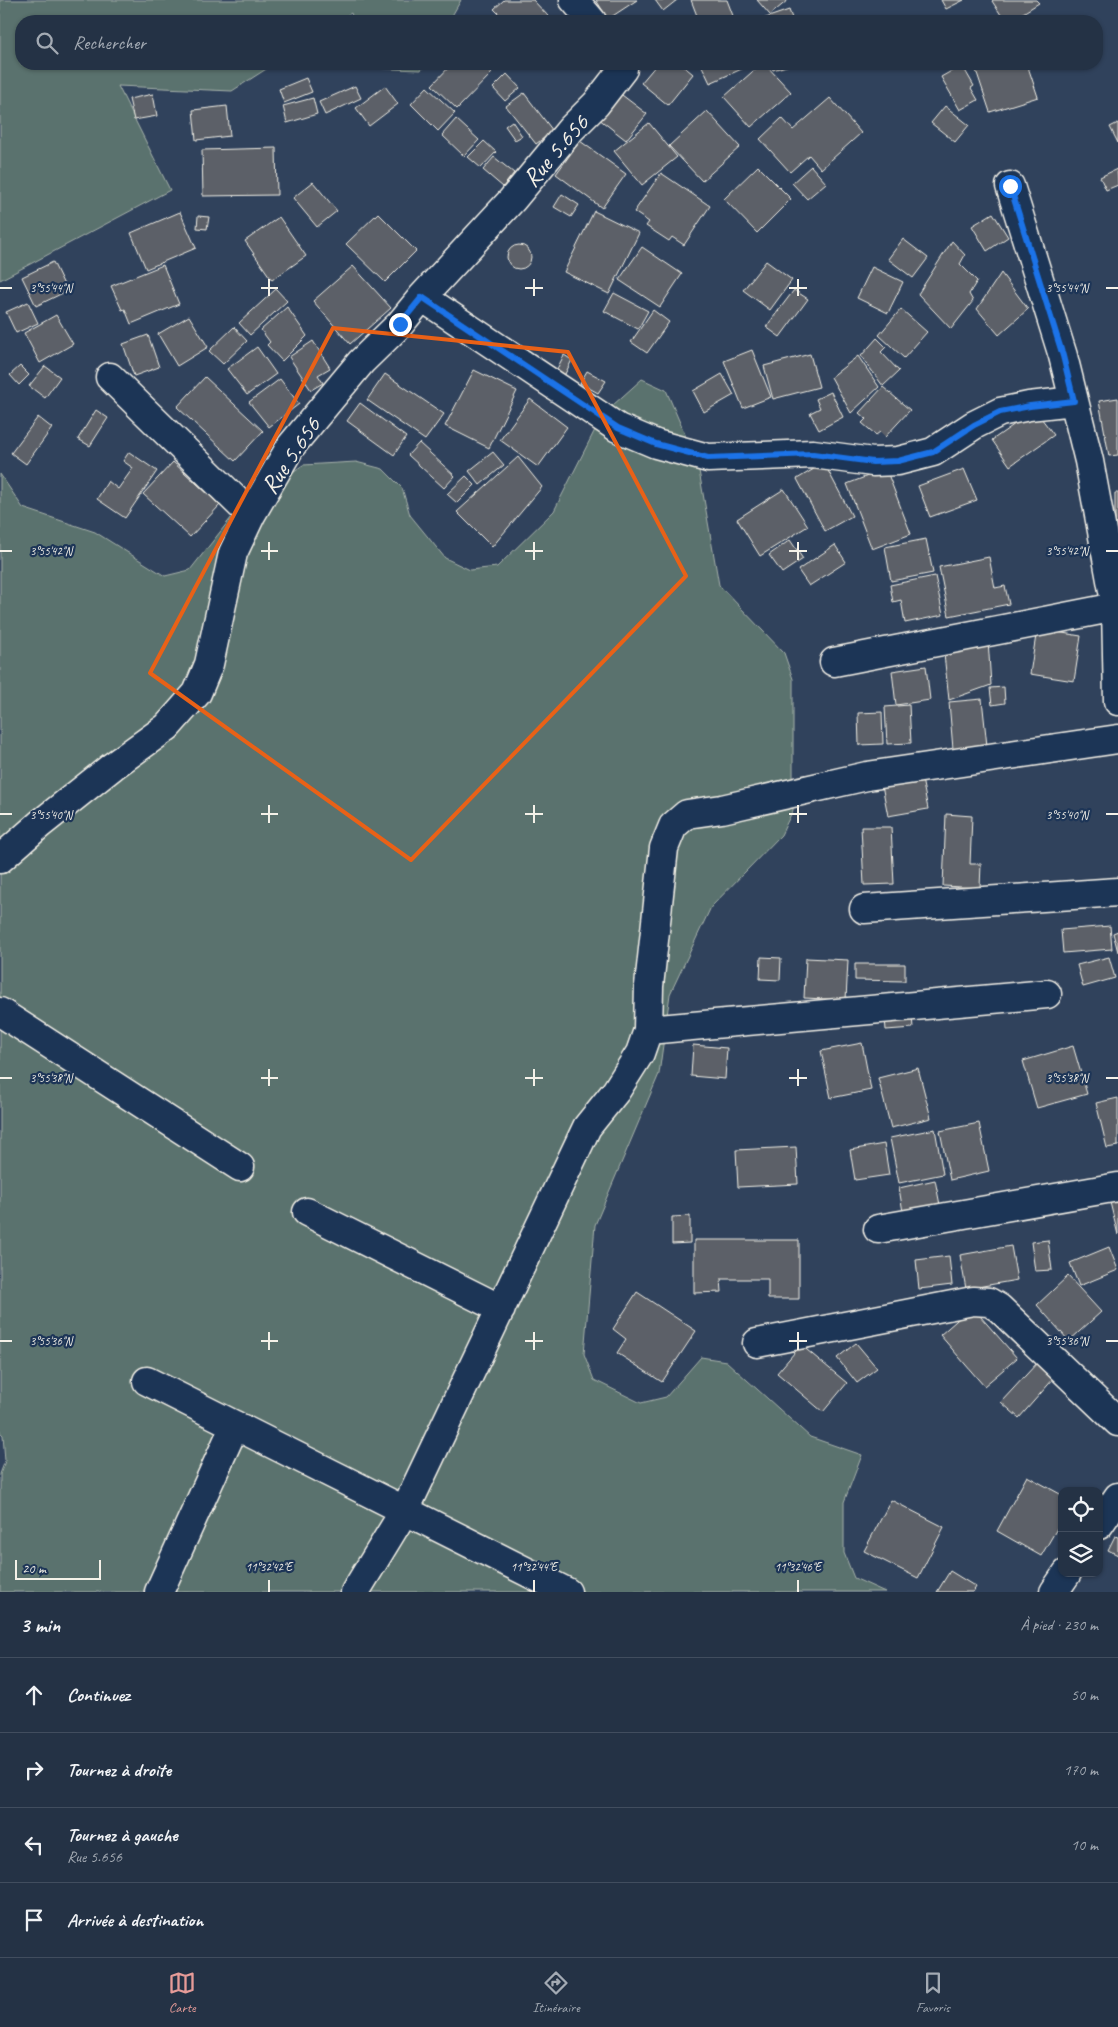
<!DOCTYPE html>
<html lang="fr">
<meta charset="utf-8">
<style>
body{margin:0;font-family:Caveat,sans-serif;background:#2c3a4c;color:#f1f3f6}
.controls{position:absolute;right:15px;bottom:15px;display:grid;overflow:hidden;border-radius:10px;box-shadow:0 1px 4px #0004}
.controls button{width:45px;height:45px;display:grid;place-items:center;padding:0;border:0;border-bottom:1px solid #414d5e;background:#243245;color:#f1f3f6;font:25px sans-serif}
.scale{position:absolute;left:15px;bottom:12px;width:86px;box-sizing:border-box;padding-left:5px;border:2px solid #f4f1e8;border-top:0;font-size:14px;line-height:18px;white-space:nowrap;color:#f4f1e8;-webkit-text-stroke:4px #1d3557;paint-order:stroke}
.stop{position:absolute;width:15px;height:15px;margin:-11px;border:4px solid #1a73e8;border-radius:50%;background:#fff}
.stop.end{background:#1a73e8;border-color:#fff;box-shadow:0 1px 5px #0008}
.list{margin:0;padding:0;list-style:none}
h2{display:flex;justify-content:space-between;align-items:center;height:65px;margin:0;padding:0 20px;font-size:21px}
h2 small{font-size:16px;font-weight:400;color:#a3aab3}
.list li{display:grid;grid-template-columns:32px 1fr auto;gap:15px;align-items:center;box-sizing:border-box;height:75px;padding:0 20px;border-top:1px solid #414d5e}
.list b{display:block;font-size:19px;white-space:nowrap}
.list p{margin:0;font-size:16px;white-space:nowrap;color:#a3aab3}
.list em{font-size:16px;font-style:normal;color:#a3aab3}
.icon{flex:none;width:28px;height:28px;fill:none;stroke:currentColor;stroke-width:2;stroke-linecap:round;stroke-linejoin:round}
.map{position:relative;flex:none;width:1118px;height:1592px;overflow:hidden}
.search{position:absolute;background:#243245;box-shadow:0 1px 4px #0004;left:15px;right:15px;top:15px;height:55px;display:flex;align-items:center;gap:12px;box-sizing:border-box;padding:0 18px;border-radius:20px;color:#a3aab3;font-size:19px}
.sheet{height:365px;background:#243245}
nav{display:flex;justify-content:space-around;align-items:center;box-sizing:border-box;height:70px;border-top:1px solid #414d5e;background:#243245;font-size:14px;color:#a3aab3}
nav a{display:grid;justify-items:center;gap:2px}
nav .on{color:#e69b98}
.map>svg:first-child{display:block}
.green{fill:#5a726e;stroke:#a7b2ab}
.building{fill:#5b6167;stroke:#f4f1e8}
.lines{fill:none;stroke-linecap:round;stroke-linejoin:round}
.minor-casing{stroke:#f4f1e8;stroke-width:31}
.minor{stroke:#1d3557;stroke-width:28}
.route{stroke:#1a73e8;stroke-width:6}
.marked{fill:none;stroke:#e96117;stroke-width:4;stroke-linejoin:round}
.ticks{fill:none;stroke:#f4f1e8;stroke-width:2}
.labels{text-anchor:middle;stroke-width:4.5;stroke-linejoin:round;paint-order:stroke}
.street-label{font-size:25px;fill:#f4f1e8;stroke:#1d3557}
.ticks-label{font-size:12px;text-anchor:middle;fill:#f4f1e8;stroke:#1d3557;stroke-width:4.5;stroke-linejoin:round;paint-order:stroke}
</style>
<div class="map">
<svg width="1118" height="1592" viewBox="0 0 1118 1592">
<rect width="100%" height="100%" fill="#30425c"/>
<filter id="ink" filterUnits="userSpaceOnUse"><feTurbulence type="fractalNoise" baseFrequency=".02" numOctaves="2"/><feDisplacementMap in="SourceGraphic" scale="10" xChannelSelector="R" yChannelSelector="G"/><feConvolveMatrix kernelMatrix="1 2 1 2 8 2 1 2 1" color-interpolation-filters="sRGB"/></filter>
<g filter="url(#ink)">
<path class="green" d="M 0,0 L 461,0 L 449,21 L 354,21 L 351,13 L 338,21 L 21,21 L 21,64 L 274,64 L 232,91 L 118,86 L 170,190 L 0,280 Z
M 366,64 L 425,64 L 421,70 L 367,68 Z
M 642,379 L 666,390 L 698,465 L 719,585 L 784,653 L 793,679 L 793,810 L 781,835 L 711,907 L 670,994 L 659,1074 L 595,1225 L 584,1354 L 594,1380 L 641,1403 L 666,1397 L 701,1357 L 726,1361 L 810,1437 L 862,1455 L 844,1502 L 844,1553 L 854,1578 L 885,1592 L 0,1592 L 0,1474 L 5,1461 L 3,1435 L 0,1432 L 0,474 L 23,508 L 95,532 L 165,576 L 190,570 L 239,508 L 303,465 L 356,462 L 383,469 L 402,488 L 410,515 L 445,558 L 470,570 L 497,567 L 554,511 L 603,414 Z"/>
<path class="building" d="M 504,0 L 533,0 L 549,17 L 544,21 L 506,21 L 494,9 Z
M 596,0 L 637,0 L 608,19 Z
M 655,0 L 677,0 L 663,11 Z
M 691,0 L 727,0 L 735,21 L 699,21 Z
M 757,0 L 788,0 L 770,15 Z
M 941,0 L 964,0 L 946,9 Z
M 993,0 L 1036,0 L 1039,3 L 1010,21 L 1005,21 L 992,1 Z
M 789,10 L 793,21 L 757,21 Z
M 452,64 L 482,64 L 492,73 L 457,109 L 432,85 Z
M 657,64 L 681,64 L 693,74 L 668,105 L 641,83 Z
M 701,64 L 753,64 L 710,83 Z
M 761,64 L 765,64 L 791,92 L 751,127 L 724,97 Z
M 771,64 L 793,64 L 773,70 Z
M 974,64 L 1027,64 L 1038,97 L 990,112 Z
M 962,65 L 974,86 L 971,88 L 978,100 L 960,110 L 941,77 Z
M 507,74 L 520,88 L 505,101 L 493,88 Z
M 306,78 L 312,92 L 284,103 L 279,89 Z
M 355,86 L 361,98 L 325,115 L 319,102 Z
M 385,86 L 398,104 L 369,126 L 356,108 Z
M 427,87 L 455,113 L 438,131 L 411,104 Z
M 614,89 L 647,114 L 626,140 L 594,115 Z
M 524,93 L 553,131 L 536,144 L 506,106 Z
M 153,94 L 157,116 L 134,120 L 129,99 Z
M 313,98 L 317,114 L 287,123 L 283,106 Z
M 830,98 L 861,133 L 821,169 L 809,155 L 790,172 L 760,139 L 782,118 L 793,130 Z
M 227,106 L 230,136 L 196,140 L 193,110 Z
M 945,106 L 969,125 L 955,142 L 931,123 Z
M 707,111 L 740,147 L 702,181 L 669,146 Z
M 456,119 L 479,140 L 464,156 L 442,135 Z
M 512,121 L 522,136 L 515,140 L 505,126 Z
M 649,123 L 677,157 L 642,185 L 614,151 Z
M 1118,123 L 1118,143 L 1110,127 Z
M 484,141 L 496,152 L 481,168 L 468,157 Z
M 580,141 L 626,174 L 602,208 L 556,174 Z
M 276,148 L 277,195 L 203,196 L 202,150 Z
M 494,157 L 514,173 L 503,187 L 483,170 Z
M 758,166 L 791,199 L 757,233 L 724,199 Z
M 811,166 L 826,183 L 807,199 L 792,183 Z
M 1117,169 L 1118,185 L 1106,190 L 1100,177 Z
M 661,173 L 710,206 L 684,245 L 672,237 L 669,241 L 646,226 L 649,222 L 634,212 Z
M 313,182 L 337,211 L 317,227 L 293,198 Z
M 562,194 L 579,205 L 571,217 L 554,207 Z
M 594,211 L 639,233 L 609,294 L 564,272 Z
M 180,212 L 196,248 L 146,269 L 131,233 Z
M 378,213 L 416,251 L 385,282 L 346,244 Z
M 993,213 L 1008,237 L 987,251 L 972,226 Z
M 198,216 L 209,217 L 207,229 L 197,228 Z
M 279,217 L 306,256 L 272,280 L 245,241 Z
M 903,239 L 928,258 L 913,278 L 888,259 Z
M 952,241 L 965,255 L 960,264 L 977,281 L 969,294 L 973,301 L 951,329 L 918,294 Z
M507 257a12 12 0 1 1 24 0a12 12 0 1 1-24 0Z
M 642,247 L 682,274 L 660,307 L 619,280 Z
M 766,261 L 792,280 L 770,310 L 743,290 Z
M 53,262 L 67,291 L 36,306 L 22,277 Z
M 163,265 L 179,304 L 131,324 L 125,309 L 122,310 L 111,286 Z
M 353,266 L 391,308 L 350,344 L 313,301 Z
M 872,267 L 903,282 L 888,313 L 857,298 Z
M 1001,273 L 1028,309 L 999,335 L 977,309 Z
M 276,289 L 287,301 L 250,335 L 239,323 Z
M 794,290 L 808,299 L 780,337 L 766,327 Z
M 614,293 L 648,311 L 638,329 L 604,311 Z
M 28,302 L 38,323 L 16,333 L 6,312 Z
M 287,307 L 307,336 L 282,361 L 267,345 L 270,342 L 261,330 Z
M 901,309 L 927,332 L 904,358 L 879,335 Z
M 653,310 L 669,322 L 647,353 L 631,342 Z
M 56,315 L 73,344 L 40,363 L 24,333 Z
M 189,316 L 208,347 L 177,366 L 158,334 Z
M 234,327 L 247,341 L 223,364 L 209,351 Z
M 148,335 L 159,367 L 134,376 L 123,344 Z
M 877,338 L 886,347 L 881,352 L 899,371 L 883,386 L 861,356 Z
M 313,341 L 330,368 L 318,375 L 323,383 L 311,390 L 289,357 Z
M 257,347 L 276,374 L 247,395 L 227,369 Z
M 752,350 L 771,397 L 743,408 L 724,361 Z
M 810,354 L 819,387 L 773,399 L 764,366 Z
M 564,355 L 572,360 L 564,376 L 556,371 Z
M 858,356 L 879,387 L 851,413 L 831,377 Z
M 20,366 L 29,375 L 19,385 L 10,375 Z
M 45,366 L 60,377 L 45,398 L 29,386 Z
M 474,370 L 517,391 L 489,448 L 445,426 Z
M 587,371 L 606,381 L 598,393 L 580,383 Z
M 385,374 L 444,414 L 425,440 L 367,400 Z
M 722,374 L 734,395 L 704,412 L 693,391 Z
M 205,377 L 263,431 L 235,461 L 177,407 Z
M 280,379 L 299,404 L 269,427 L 249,402 Z
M 883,387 L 910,410 L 885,437 L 880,432 L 876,435 L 862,423 L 866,419 L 859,413 Z
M 831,392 L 843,417 L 819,430 L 810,413 L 820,408 L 816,399 Z
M 1118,398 L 1118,455 L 1109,456 L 1099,401 Z
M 530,399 L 567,427 L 538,467 L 500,440 Z
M 360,403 L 406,437 L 394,455 L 347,421 Z
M 96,410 L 108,418 L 90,446 L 78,439 Z
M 1035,410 L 1054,435 L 1010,466 L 992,440 Z
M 38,417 L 52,428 L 26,464 L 11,453 Z
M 419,443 L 455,476 L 444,488 L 408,455 Z
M 129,452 L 157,471 L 125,518 L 97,499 L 108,481 L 118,489 L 133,468 L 123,461 Z
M 493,452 L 504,465 L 480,485 L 469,471 Z
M 518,457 L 542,487 L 492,547 L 457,512 Z
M 173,462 L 220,505 L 190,537 L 143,494 Z
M 824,463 L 852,516 L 825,531 L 797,479 Z
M 886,469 L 911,534 L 872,549 L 847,484 Z
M 964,469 L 977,500 L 930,517 L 918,486 Z
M 466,476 L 475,485 L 457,503 L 447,494 Z
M 784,489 L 808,526 L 760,556 L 737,519 Z
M 1115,493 L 1118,493 L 1118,533 L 1115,533 Z
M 926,539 L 933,573 L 891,581 L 885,547 Z
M 790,540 L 803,559 L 782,573 L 769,555 Z
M 835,545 L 846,562 L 809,586 L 798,570 Z
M 989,557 L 995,588 L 1005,586 L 1009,604 L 949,616 L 939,567 Z
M 935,576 L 943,615 L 905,623 L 901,600 L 893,602 L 890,585 Z
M 1037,629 L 1081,636 L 1074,681 L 1030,674 Z
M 988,640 L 991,685 L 949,700 L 944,654 Z
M 926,666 L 930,700 L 896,705 L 892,671 Z
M 1004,687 L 1005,703 L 992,705 L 990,688 Z
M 982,699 L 987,746 L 953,749 L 949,702 Z
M 909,705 L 911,743 L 887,744 L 885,707 Z
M 882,712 L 883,744 L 859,745 L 858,713 Z
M 921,774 L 928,809 L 888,816 L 881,780 Z
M 946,814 L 972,816 L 970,864 L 981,864 L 980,888 L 943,886 Z
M 861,827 L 891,827 L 894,884 L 864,885 Z
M 1110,926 L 1112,949 L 1063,953 L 1061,930 Z
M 1118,931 L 1118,952 L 1113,933 Z
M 761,957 L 781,958 L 780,980 L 760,979 Z
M 1109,957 L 1115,978 L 1083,987 L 1077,965 Z
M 806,958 L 848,960 L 846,1000 L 804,998 Z
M 855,964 L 905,964 L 905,981 L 855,980 Z
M 912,1016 L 913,1028 L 886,1030 L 885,1018 Z
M 862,1043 L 871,1090 L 831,1098 L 821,1051 Z
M 693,1045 L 727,1048 L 725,1079 L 691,1076 Z
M 1073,1046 L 1087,1094 L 1037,1108 L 1023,1061 Z
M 918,1068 L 931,1118 L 891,1128 L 878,1078 Z
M 1118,1098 L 1118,1146 L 1107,1148 L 1096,1103 Z
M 979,1123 L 989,1171 L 950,1180 L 940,1131 Z
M 935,1129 L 943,1174 L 899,1183 L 890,1138 Z
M 884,1144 L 889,1175 L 855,1180 L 850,1150 Z
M 796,1147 L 798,1184 L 738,1187 L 736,1150 Z
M 935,1180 L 940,1205 L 903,1212 L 899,1188 Z
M 1118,1192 L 1118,1235 L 1108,1194 Z
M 690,1216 L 690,1243 L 672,1244 L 672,1217 Z
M 694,1240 L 799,1240 L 799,1299 L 768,1299 L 768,1279 L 721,1279 L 722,1292 L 694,1293 Z
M 1048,1240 L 1052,1270 L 1035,1271 L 1031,1242 Z
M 1011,1246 L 1017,1280 L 966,1289 L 960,1255 Z
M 1109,1247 L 1118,1270 L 1079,1286 L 1070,1263 Z
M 949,1256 L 952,1285 L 919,1289 L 916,1260 Z
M 1068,1276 L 1101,1312 L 1069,1341 L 1037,1305 Z
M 637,1292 L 696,1331 L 662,1382 L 617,1353 L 626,1339 L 613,1329 Z
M 972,1307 L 1017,1358 L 984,1386 L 940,1335 Z
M 856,1343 L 877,1368 L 857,1383 L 837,1358 Z
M 801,1345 L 847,1383 L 823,1412 L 777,1373 Z
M 1038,1362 L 1055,1377 L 1019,1418 L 1001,1402 Z
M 1027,1476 L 1062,1495 L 1062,1520 L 1041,1556 L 997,1531 Z
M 891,1500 L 944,1527 L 918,1578 L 864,1551 Z
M 1115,1536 L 1118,1537 L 1118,1555 L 1108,1550 Z
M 950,1571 L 976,1587 L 973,1592 L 937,1592 Z"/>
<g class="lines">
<defs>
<path id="minor" d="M 574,0 L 592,21
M 1010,186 L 1063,356 L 1089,461 L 1116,607 L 1118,701
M 422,297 L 618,428 L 656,444 L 708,458 L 813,454 L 873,462 L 898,461 L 933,452 L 974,425 L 1000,412 L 1029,406 L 1074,401
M 110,377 L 251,515
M 834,662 L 1116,607
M 0,859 L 40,824 L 113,766 L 167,727 L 197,693 L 209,664 L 233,553 L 251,515 L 291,446 L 361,362 L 400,324 L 422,297 L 512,200 L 571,129 L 596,104 L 623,69 L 622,64
M 864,909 L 1118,892
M 0,1012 L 240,1167
M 648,1030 L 1047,994
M 307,1212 L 501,1309
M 878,1229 L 1118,1187
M 757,1343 L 973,1301 L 989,1302 L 999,1308 L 1118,1422
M 147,1381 L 567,1592
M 1099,1525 L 1118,1497
M 159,1592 L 235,1425
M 355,1592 L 405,1510 L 587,1127 L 616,1091 L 640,1053 L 648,1030 L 649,986 L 664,848 L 673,826 L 687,814 L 722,809 L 867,776 L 1118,739
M 1054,1592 L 1067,1573"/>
</defs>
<use href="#minor" class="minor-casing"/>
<use href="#minor" class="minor"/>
</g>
</g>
<g class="lines" filter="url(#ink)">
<path class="route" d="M 400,324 L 422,297 L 618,428 L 656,444 L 708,458 L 813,454 L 873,462 L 898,461 L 933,452 L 974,425 L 1000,412 L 1030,406 L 1074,401 L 1063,356 L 1010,186"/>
</g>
<path class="marked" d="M 333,328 L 568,352 L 686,576 L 411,860 L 150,673 Z"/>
<path class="ticks" d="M 269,279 L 269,296M 534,279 L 534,296M 798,279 L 798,296M 0,288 L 12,288M 261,288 L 278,288M 525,288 L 543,288M 789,288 L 807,288M 1106,288 L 1118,288M 269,542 L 269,560M 534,542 L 534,560M 798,542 L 798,560M 0,551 L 12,551M 261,551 L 278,551M 525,551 L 543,551M 789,551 L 807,551M 1106,551 L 1118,551M 269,805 L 269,823M 534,805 L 534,823M 798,805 L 798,823M 0,814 L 12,814M 261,814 L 278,814M 525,814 L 543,814M 789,814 L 807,814M 1106,814 L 1118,814M 269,1069 L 269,1086M 534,1069 L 534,1086M 798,1069 L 798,1086M 0,1078 L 12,1078M 261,1078 L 278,1078M 525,1078 L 543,1078M 789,1078 L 807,1078M 1106,1078 L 1118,1078M 269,1332 L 269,1350M 534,1332 L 534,1350M 798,1332 L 798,1350M 0,1341 L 12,1341M 261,1341 L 278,1341M 525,1341 L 543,1341M 789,1341 L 807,1341M 1106,1341 L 1118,1341M 269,1580 L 269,1592M 534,1580 L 534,1592M 798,1580 L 798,1592"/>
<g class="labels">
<g class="street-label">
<text transform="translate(555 150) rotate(-49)" y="9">Rue 5.656</text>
<text transform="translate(290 455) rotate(-56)" y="9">Rue 5.656</text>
</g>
</g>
<g class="ticks-label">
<text x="51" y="292">3°55'44"N</text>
<text x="1067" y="292">3°55'44"N</text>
<text x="51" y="555">3°55'42"N</text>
<text x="1067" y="555">3°55'42"N</text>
<text x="51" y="819">3°55'40"N</text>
<text x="1067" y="819">3°55'40"N</text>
<text x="51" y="1082">3°55'38"N</text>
<text x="1067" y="1082">3°55'38"N</text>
<text x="51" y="1345">3°55'36"N</text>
<text x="1067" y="1345">3°55'36"N</text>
<text x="269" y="1571">11°32'42"E</text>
<text x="534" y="1571">11°32'44"E</text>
<text x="798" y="1571">11°32'46"E</text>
</g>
</svg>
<div class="controls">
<button><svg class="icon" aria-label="locate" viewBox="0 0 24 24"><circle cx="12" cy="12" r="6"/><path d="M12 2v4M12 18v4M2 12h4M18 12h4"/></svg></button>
<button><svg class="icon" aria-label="layers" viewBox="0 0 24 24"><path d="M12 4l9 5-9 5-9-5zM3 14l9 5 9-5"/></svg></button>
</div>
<div class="scale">20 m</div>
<div class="stop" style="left:1010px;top:186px"></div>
<div class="stop end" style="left:400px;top:324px"></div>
<div class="search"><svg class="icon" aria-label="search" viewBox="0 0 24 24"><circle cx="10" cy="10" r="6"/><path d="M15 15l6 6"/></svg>Rechercher</div>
</div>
<section class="sheet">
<h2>3 min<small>À pied · 230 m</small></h2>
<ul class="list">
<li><svg class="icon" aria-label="ahead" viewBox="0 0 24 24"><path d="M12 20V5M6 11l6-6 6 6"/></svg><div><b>Continuez</b></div><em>50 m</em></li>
<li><svg class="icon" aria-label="right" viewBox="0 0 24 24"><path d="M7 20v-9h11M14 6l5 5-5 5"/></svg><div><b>Tournez à droite</b></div><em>170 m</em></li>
<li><svg class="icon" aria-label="left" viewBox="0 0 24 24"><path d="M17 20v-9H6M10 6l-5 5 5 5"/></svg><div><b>Tournez à gauche</b><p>Rue 5.656</p></div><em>10 m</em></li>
<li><svg class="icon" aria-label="arrive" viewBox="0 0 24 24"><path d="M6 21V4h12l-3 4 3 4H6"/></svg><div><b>Arrivée à destination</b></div></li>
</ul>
</section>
<nav>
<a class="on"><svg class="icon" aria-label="map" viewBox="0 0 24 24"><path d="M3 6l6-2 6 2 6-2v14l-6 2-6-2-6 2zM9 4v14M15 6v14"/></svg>Carte</a>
<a><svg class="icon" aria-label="directions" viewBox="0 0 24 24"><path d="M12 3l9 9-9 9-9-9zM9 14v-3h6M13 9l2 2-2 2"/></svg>Itinéraire</a>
<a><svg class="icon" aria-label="saved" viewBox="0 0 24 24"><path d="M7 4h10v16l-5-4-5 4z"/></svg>Favoris</a>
</nav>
